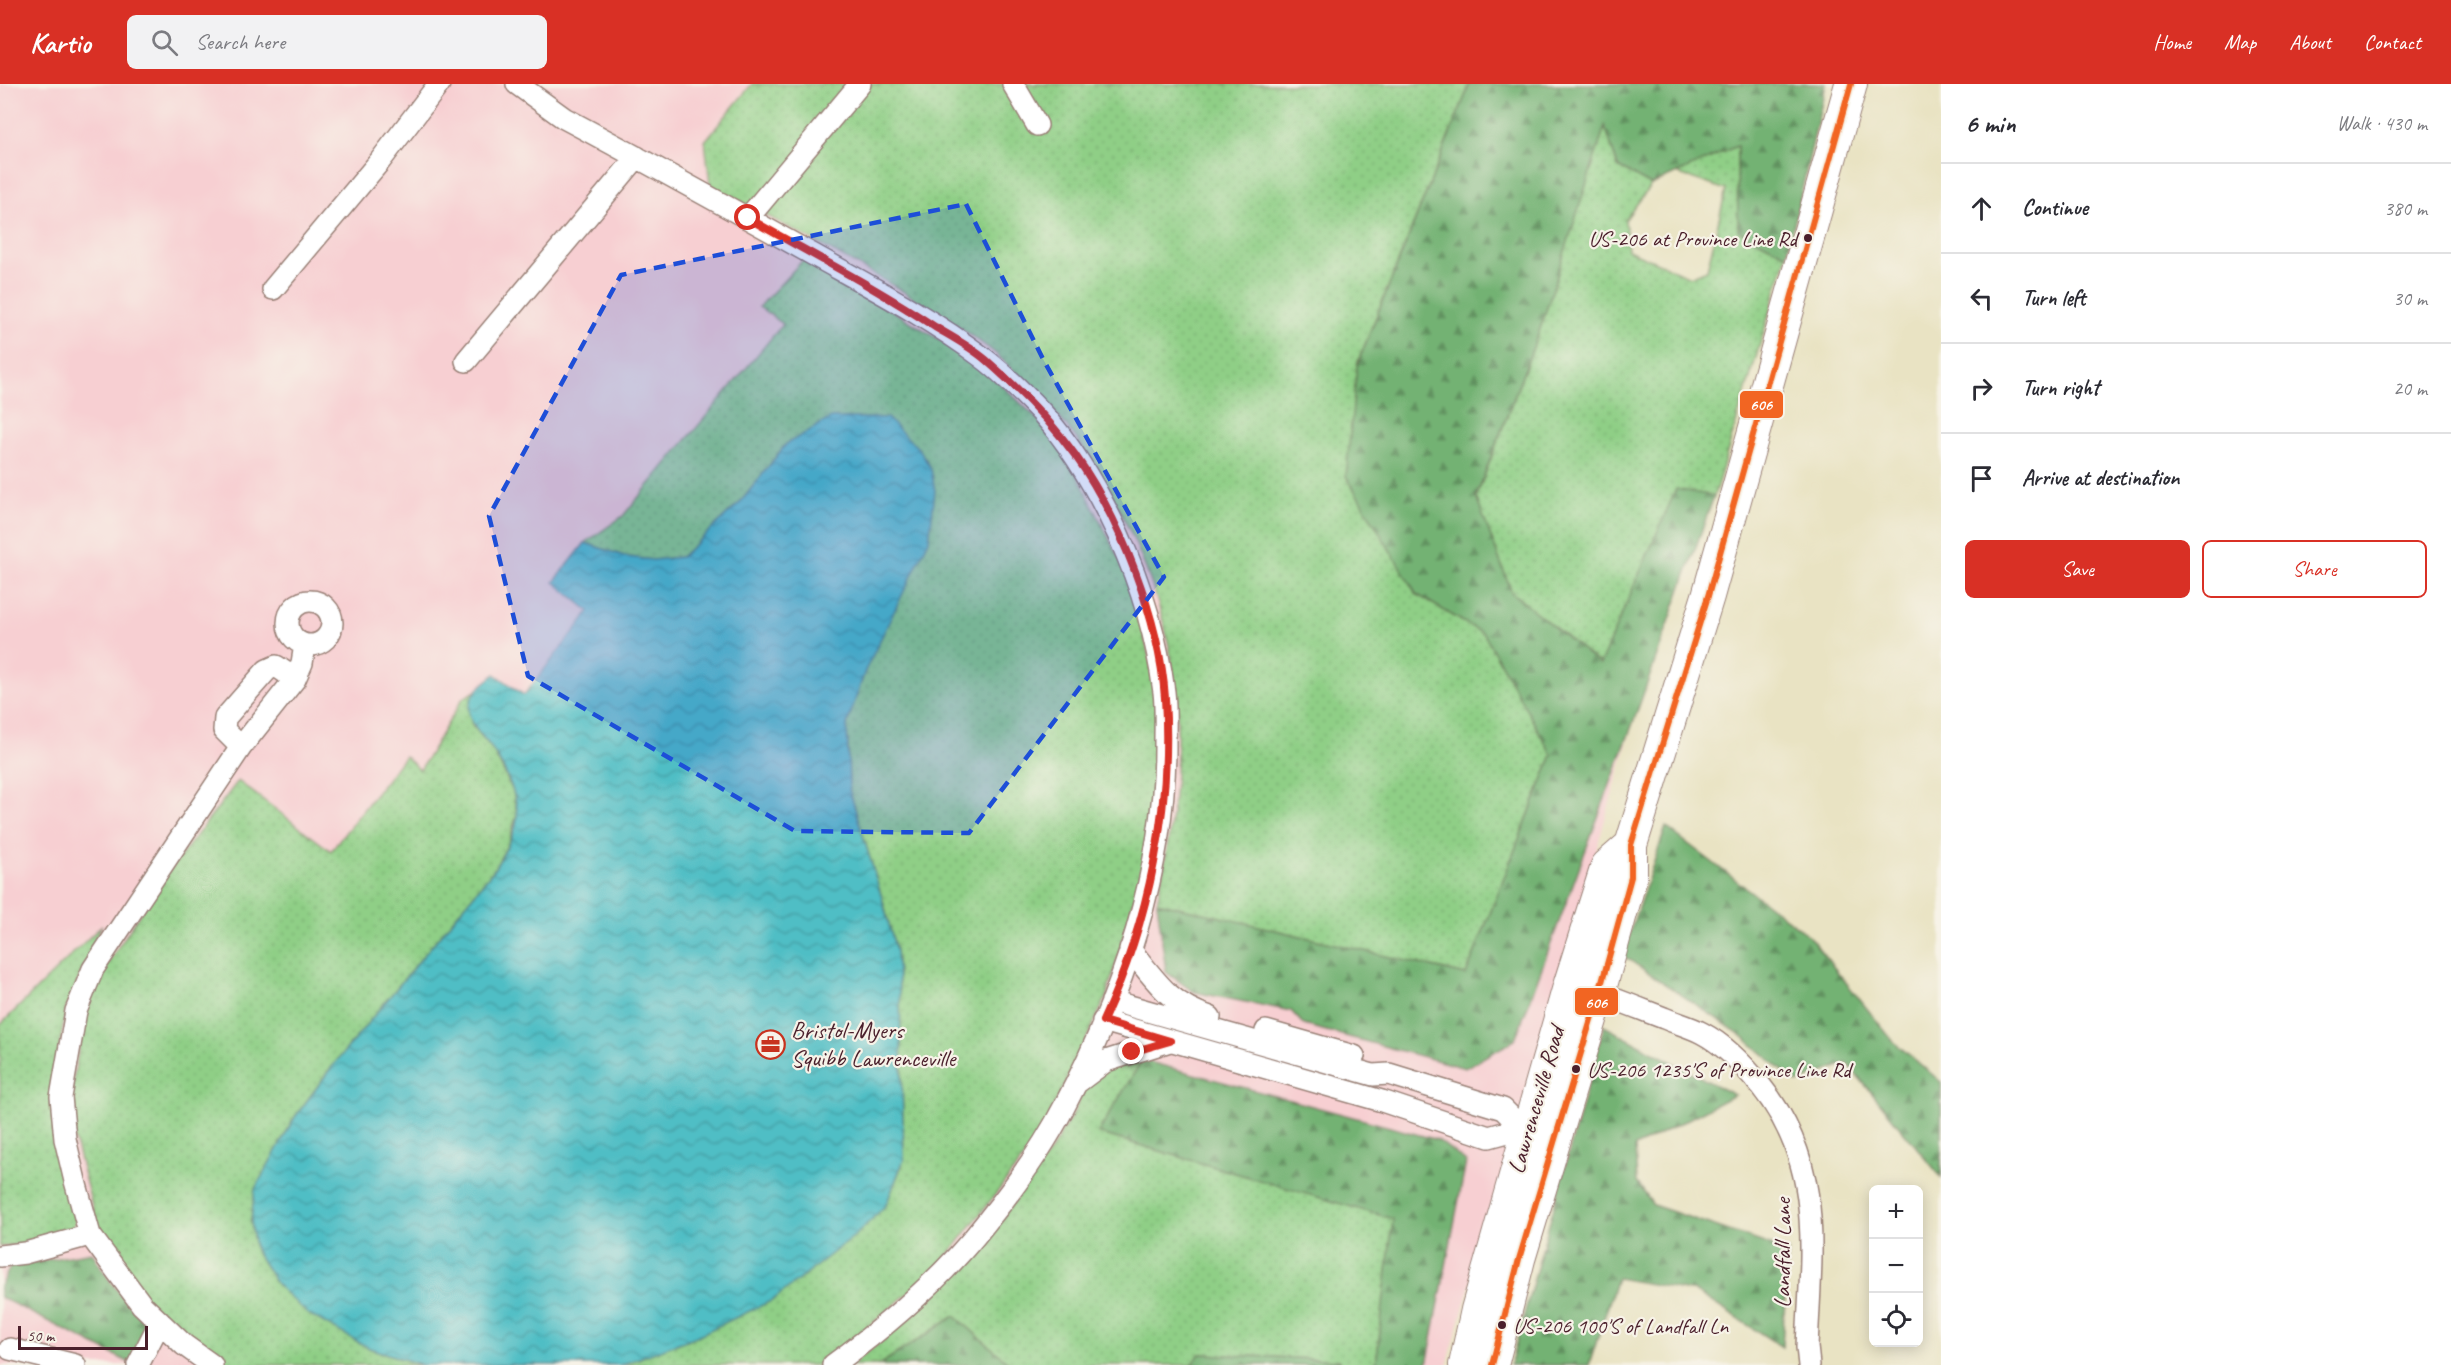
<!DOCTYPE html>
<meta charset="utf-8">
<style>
body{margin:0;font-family:Caveat,sans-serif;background:#f2f2f3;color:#2b2b33}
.controls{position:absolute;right:18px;bottom:18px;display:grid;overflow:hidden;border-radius:9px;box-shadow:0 3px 15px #0003}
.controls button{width:54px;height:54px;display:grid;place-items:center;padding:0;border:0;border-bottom:2px solid #e1e1e2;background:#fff;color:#2b2b33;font:30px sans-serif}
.scale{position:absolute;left:18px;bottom:15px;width:130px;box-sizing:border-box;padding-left:6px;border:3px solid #4a1f2b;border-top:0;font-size:16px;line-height:21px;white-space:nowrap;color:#4a1f2b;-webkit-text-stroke:4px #f7f3e8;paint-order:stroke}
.stop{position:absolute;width:18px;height:18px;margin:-14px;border:4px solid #d93025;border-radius:50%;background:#fff}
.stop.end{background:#d93025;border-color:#fff;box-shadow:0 2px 6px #0008}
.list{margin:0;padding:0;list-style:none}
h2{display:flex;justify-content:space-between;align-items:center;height:78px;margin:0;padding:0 24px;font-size:26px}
h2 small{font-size:20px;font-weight:400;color:#7c7c81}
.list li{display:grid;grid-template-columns:39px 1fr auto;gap:18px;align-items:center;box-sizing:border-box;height:90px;padding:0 24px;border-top:2px solid #e1e1e2}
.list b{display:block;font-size:22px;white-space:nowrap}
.list em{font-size:20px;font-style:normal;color:#7c7c81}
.actions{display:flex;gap:12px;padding:18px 24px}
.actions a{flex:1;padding:14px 0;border:2px solid #d93025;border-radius:9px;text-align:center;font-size:21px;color:#d93025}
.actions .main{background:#d93025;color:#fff}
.icon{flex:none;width:33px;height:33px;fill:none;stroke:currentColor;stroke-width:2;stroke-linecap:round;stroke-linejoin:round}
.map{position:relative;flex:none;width:1941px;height:1281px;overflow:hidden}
header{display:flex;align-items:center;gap:36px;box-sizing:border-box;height:84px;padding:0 30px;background:#d93025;color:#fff}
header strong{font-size:28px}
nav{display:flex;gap:33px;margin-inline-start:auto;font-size:21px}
.search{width:420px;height:54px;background:#f2f2f3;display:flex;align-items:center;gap:15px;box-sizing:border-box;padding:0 21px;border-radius:9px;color:#7c7c81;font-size:22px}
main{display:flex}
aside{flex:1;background:#fff}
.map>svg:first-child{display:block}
.built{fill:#f7cfd2}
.grass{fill:url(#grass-dots);stroke:#6c7758;stroke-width:1.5}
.forest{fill:url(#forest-firs);stroke:#5e684f;stroke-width:1.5}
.water{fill:url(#water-waves);stroke:#4c6e78;stroke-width:1.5}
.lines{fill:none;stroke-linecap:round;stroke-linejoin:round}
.minor-casing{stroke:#9a8177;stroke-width:24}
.highway-casing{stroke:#9a8177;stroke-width:34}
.minor{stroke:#fff;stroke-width:21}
.highway{stroke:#fff;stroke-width:32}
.bus-1-casing{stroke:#f7f3e8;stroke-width:10}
.bus-1{stroke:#f26522;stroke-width:6}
.route{stroke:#d93025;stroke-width:8}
.marked{fill:#1d4ed8;fill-opacity:0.2;stroke:#1d4ed8;stroke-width:4.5;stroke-dasharray:12 8;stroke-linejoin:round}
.bus-dot{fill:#4a1f2b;stroke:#f7f3e8;stroke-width:2}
.labels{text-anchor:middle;stroke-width:4.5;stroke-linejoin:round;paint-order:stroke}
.bus-label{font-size:22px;fill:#4a1f2b;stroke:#f7f3e8;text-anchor:start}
.poi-label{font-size:24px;fill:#4a1f2b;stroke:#f7f3e8;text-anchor:start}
.street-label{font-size:24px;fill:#4a1f2b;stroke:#f7f3e8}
.line-badge{stroke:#f7f3e8;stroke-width:2}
.badge-label{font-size:16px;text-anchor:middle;font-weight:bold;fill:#fff}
</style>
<header>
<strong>Kartio</strong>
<div class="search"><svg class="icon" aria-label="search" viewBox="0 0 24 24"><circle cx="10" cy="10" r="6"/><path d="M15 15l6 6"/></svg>Search here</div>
<nav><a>Home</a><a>Map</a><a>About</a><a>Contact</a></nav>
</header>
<main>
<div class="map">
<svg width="1941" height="1281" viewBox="0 0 1941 1281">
<defs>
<pattern id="grass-dots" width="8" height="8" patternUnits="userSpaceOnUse" patternTransform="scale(1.5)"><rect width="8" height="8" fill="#8fcf86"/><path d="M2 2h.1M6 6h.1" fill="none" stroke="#7db174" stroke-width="1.8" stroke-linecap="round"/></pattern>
<pattern id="forest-firs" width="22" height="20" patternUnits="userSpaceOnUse" patternTransform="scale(1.5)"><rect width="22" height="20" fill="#73b273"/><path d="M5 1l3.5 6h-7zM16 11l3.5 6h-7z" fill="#60905f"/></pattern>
<pattern id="water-waves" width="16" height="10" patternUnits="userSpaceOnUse" patternTransform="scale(1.5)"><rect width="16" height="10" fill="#4fbec5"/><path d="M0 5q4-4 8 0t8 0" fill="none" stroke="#449aa0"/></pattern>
</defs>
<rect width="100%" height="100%" fill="#f7f3e8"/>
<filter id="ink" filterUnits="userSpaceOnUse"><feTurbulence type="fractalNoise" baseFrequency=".0167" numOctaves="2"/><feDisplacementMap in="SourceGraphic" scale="12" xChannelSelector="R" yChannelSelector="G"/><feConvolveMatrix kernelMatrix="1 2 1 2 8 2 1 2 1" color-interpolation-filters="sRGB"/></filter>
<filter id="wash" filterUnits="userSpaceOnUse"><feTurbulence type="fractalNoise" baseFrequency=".008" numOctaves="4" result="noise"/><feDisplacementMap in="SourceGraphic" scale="24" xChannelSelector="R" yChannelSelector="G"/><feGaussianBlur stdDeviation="1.35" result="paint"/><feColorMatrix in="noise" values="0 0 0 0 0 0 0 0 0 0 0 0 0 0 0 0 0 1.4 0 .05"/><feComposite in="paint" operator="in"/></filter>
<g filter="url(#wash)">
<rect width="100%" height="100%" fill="#e9e3c3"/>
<path class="built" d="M 0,0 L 1470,0 L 1357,280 L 1633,639 L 1447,1281 L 0,1281 Z"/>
<path class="grass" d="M 752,0 L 1470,0 L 1357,280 L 1416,510 L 1484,550 L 1552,671 L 1466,891 L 1157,818 C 1171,749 1181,684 1176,613 C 1170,527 1132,439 1086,368 C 1068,340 1044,317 1021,294 C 1011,285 1001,273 990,265 C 905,202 803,152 710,101 L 705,57 Z
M 1605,41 L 1618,83 L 1651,101 L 1625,136 L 1628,166 L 1690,193 L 1707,186 L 1726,106 L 1676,89 L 1737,61 L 1738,146 L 1787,171 L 1714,412 L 1676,406 L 1601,581 L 1512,509 L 1476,414 L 1540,245 Z
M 805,174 L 980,280 L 1038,336 L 1070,376 L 1133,503 L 1158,613 L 1151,757 L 1106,914 L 1037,1057 L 940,1182 L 823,1281 L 621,1281 L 697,1252 L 886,1121 L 904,1075 L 900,917 L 896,867 L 882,814 L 849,705 L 847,640 L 865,587 L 786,360 L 740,419 L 681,473 L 653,476 L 627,473 L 585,459 L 623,432 L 783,240 L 759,223 Z
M 476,607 L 469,623 L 472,641 L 493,666 L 513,707 L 517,730 L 509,758 L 493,787 L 331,984 L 295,1033 L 255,1105 L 251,1137 L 255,1166 L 277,1201 L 369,1264 L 422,1281 L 223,1281 L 188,1256 L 146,1216 L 99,1148 L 74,1054 L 70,1013 L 85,930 L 101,889 L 161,798 L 238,697 L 331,767 L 405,672 L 420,686 L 463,614 Z
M 102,841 L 66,924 L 51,1013 L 76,1137 L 72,1145 L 23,1160 L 0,1163 L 0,941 Z
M 1142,976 L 1098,1049 L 1394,1135 L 1376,1281 L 1342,1281 L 1339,1276 L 1200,1270 L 1191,1281 L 1011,1281 L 955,1232 L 879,1281 L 851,1281 L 908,1236 L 952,1194 L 992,1149 L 1051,1066 L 1074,1028 L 1084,1005 L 1117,978 Z"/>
<path class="forest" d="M 1470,0 L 1826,0 L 1787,171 L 1738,146 L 1737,62 L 1651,101 L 1618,83 L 1605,42 L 1540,245 L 1476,413 L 1512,509 L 1600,580 L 1676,405 L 1714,412 L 1633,639 L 1515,956 L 1465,984 L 1304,941 L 1291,927 L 1194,908 L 1166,888 L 1157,818 L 1466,891 L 1552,671 L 1484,550 L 1416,510 L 1346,392 L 1357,281 Z
M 1666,743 L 1808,851 L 1893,957 L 1941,998 L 1941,1093 L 1847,979 L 1797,999 L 1741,951 L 1622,871 Z
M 1604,942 L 1734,1011 L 1635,1063 L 1637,1098 L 1653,1121 L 1788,1167 L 1782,1263 L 1696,1208 L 1617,1194 L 1589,1281 L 1510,1281 Z
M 1142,976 L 1438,1056 L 1466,1078 L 1427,1281 L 1376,1281 L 1393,1135 L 1098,1049 Z
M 92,1168 C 108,1197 128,1222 153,1246 L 130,1279 L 0,1213 L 0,1202 L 11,1182 Z
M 955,1232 L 1011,1281 L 879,1281 Z
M 1200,1270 L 1339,1276 L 1342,1281 L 1191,1281 Z"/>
<path class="water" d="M 831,334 L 887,334 L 920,366 L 931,385 L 935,407 L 929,456 L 865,587 L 847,640 L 849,705 L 882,814 L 896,867 L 900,917 L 904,1075 L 886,1121 L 857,1150 L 773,1216 L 697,1252 L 621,1281 L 422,1281 L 369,1264 L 308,1230 L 277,1201 L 255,1166 L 251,1137 L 255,1105 L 295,1033 L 331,984 L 493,787 C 503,770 518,748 517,728 C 516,707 505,686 494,668 C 483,649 457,635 475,609 C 480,601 489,595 495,590 L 524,611 L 583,536 L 589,527 L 554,498 L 585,459 L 627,473 L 653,476 L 681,473 L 740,419 L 786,360 Z"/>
</g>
<g filter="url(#ink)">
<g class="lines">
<defs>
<path id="minor" d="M 517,0 L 564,34 C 647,78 729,124 812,170 C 869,202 929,233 982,273 C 1003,289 1025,311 1043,330 C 1074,365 1098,407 1118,450 C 1141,501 1157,552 1164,608 C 1166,625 1165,642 1165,658 C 1166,783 1122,913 1064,1023 C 1043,1064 1014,1104 985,1140 C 942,1195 889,1240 833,1281
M 1013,0 L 1037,41
M 748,134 L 860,0
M 273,205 L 380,77 L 439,0
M 466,277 L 637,73
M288 539a22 22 0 1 1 44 0a22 22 0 1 1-44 0Z
M 241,663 L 224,646 L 225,634 L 267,586 L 276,582 L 295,595
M 1130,865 C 1156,897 1169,920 1210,933
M 1587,905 C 1613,914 1638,924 1664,934 C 1676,939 1691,943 1702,949 C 1725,961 1744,981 1760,1001 C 1825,1081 1811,1167 1807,1263 L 1809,1281
M 1112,917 L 1373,991 L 1389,990 L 1503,1025 L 1522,1044
M 1103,937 L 1382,1017 L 1489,1053 L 1522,1044 L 1537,1048
M 1266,947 L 1354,972
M 1078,998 L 1106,977 L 1170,957
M 0,1172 L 25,1169 L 90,1151
M 10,1265 L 75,1281
M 138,1281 L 160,1238
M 212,1281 L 184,1261 L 142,1221 L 90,1151 L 75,1097 L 65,1055 L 61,1013 L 76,927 L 93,885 L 241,663 L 295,595 L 302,579 L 305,561"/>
<path id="highway" d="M 1465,1281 L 1477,1226 L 1570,899 L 1607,782 L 1631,761
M 1492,1281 L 1519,1175 L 1599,909 L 1631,793 L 1631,761 L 1708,512 L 1851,0"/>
</defs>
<use href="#minor" class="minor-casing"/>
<use href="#highway" class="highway-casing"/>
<use href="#minor" class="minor"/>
<use href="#highway" class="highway"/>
<defs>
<path id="bus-1" d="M 1492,1281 L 1519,1175 L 1599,909 L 1631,793 L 1631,761 L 1708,512 L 1851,0"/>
</defs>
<use href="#bus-1" class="bus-1-casing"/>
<use href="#bus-1" class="bus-1"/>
</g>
</g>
<g class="lines" filter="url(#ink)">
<path class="route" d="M 748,134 C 811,170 875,203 935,243 C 952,253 971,263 986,276 C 1018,304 1050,336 1075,371 C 1120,434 1160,537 1165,614 C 1172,724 1149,837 1103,937 L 1170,957 L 1132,968"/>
</g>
<path class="marked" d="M 966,120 L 1043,275 L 1164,493 L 969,749 L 795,747 L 528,592 L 489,432 L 621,191 Z"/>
<defs>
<symbol id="office-ring" viewBox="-11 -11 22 22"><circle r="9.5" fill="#f7f3e8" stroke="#c8321e" stroke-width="1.5"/><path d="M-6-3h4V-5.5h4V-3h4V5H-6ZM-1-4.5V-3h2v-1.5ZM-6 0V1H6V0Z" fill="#c8321e"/></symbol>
</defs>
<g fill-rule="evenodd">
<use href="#office-ring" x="754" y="944" width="33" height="33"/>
</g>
<g class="bus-dot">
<circle cx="1808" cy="154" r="5"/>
<circle cx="1576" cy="985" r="5"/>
<circle cx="1502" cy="1241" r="5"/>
</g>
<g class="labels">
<g class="bus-label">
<text x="1797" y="162" text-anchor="end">US-206 at Province Line Rd</text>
<text x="1587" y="993">US-206 1235'S of Province Line Rd</text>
<text x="1513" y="1249">US-206 100'S of Landfall Ln</text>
</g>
<g class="poi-label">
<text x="791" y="954">Bristol-Myers<tspan x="791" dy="28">Squibb Lawrenceville</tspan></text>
</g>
<g class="street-label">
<text transform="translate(1536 1016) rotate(-74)" y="8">Lawrenceville Road</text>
<text transform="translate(1782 1169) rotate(-90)" y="8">Landfall Lane</text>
</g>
</g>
<g class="line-badge">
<rect x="1739" y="306" width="45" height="29" rx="6" fill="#f26522"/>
<rect x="1574" y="903" width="45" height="29" rx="6" fill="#f26522"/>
</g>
<g class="badge-label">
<text x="1761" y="326">606</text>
<text x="1596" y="924">606</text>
</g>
</svg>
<div class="controls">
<button>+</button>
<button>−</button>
<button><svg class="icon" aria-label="locate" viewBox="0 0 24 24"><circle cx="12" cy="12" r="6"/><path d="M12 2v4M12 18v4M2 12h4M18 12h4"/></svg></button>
</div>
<div class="scale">50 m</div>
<div class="stop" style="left:748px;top:134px"></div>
<div class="stop end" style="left:1132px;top:968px"></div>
</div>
<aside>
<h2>6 min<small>Walk · 430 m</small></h2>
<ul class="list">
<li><svg class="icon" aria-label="ahead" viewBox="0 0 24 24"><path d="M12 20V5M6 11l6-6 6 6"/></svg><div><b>Continue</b></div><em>380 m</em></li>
<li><svg class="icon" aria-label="left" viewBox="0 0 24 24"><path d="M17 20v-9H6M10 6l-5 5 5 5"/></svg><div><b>Turn left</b></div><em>30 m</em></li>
<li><svg class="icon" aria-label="right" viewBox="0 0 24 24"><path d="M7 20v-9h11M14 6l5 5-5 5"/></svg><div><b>Turn right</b></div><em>20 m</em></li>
<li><svg class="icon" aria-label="arrive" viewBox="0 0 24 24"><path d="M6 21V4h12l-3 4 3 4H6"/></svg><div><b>Arrive at destination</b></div></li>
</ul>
<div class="actions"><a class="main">Save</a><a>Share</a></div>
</aside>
</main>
